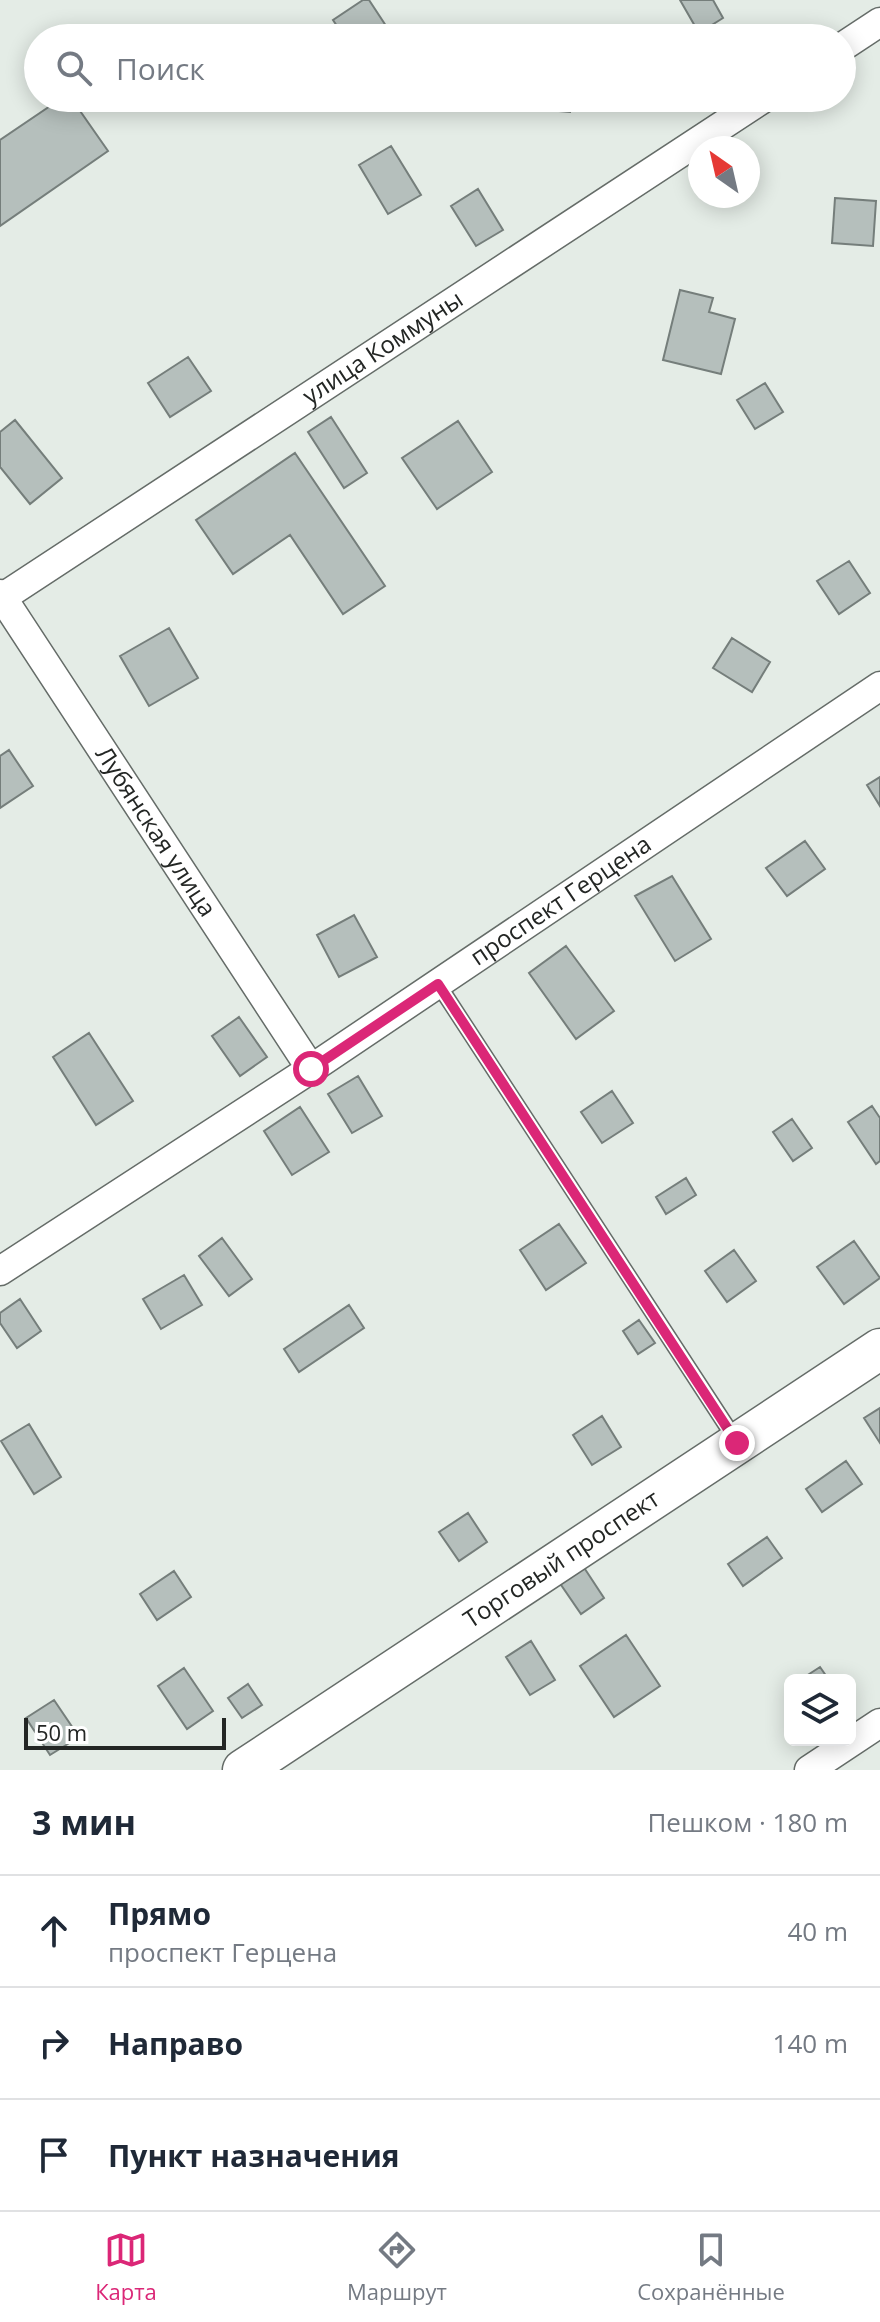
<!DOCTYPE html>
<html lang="ru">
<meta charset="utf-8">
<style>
body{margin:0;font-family:"Open Sans",sans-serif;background:#f2f2f3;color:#1f2937}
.controls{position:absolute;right:24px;bottom:24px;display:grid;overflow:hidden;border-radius:12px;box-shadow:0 4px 20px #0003}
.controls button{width:72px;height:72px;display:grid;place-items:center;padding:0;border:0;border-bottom:2px solid #e0e1e3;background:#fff;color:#1f2937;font:40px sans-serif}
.compass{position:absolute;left:688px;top:136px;width:72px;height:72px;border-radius:50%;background:#fff;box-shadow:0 4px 20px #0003;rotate:326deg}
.scale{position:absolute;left:24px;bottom:20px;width:202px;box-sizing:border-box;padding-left:8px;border:4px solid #232624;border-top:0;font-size:22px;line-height:28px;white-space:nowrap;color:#232624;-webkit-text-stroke:6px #fff;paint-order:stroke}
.stop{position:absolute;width:24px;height:24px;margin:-18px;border:6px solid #db2777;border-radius:50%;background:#fff}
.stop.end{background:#db2777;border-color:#fff;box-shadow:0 2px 8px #0008}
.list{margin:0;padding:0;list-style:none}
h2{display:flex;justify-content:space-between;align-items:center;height:104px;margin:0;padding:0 32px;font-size:34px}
h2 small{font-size:26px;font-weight:400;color:#747a83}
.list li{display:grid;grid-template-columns:52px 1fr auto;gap:24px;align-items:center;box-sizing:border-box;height:112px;padding:0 32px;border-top:2px solid #e0e1e3}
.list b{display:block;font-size:30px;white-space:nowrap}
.list p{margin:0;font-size:26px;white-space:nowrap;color:#747a83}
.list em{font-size:26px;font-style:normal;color:#747a83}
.icon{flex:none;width:44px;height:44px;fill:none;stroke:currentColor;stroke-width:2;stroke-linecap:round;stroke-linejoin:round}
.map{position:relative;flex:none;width:880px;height:1770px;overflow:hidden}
.search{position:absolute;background:#fff;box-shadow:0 4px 20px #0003;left:24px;right:24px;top:24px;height:88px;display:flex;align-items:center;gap:20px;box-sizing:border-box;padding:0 28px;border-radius:44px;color:#747a83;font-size:30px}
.sheet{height:440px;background:#fff}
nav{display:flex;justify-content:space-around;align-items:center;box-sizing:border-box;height:112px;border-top:2px solid #e0e1e3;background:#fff;font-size:22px;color:#747a83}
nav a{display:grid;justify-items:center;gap:4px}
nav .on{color:#db2777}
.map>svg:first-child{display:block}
.building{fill:#b5bfbc;stroke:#757e7b;stroke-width:2}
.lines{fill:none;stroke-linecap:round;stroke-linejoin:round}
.lane-casing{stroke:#656c68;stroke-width:17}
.street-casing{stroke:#656c68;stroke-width:31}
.secondary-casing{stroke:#656c68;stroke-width:43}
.lane{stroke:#fff;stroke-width:14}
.street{stroke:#fff;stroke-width:28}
.secondary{stroke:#fff;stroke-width:40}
.route{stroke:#db2777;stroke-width:10}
.labels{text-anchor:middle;stroke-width:6;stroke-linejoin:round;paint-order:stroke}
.street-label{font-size:24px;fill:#232624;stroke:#fff}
</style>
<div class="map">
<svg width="880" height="1770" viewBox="0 0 880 1770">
<rect width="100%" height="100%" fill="#e4ece6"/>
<path class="building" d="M 363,0 L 369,0 L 394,38 L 345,38 L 333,20 Z
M 680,0 L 713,0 L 723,18 L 699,33 Z
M 62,98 L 71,98 L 108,151 L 0,226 L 0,140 Z
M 536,98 L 571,98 L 570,112 L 535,109 Z
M 391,146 L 421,195 L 388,214 L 359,165 Z
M 478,189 L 503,230 L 476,246 L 451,206 Z
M 835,198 L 876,201 L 873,246 L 832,243 Z
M 680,290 L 713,298 L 709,312 L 735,319 L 721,374 L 663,360 Z
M 188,357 L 211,391 L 170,417 L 148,383 Z
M 765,383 L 783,412 L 755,429 L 737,400 Z
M 331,417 L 367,473 L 344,488 L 308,432 Z
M 15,420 L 62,478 L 30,504 L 0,467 L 0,432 Z
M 458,421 L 492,472 L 437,509 L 402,458 Z
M 295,453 L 385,586 L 343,614 L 290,535 L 233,574 L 196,520 Z
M 849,561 L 870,593 L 839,614 L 817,581 Z
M 169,628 L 198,678 L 149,706 L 120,656 Z
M 732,638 L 770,662 L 752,692 L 713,668 Z
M 9,750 L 33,786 L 0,808 L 0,756 Z
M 880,777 L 880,806 L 867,785 Z
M 805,841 L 825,869 L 787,896 L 766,868 Z
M 672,876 L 711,939 L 675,961 L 635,896 Z
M 354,915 L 377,957 L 339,977 L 317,935 Z
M 566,946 L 614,1011 L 576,1039 L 529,973 Z
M 239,1017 L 267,1057 L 240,1076 L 212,1036 Z
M 89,1033 L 133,1101 L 96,1125 L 53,1057 Z
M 358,1076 L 382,1116 L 352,1133 L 328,1094 Z
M 612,1091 L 633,1123 L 602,1143 L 581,1112 Z
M 872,1106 L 880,1118 L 880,1161 L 876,1164 L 848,1122 Z
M 300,1107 L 329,1152 L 292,1175 L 264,1131 Z
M 792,1119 L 812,1148 L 793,1161 L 773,1132 Z
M 686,1178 L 696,1195 L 666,1214 L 656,1197 Z
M 559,1224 L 586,1263 L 546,1290 L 520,1250 Z
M 222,1238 L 252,1279 L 229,1296 L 199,1256 Z
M 854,1241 L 880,1278 L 844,1304 L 817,1267 Z
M 734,1250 L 756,1281 L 727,1302 L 705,1271 Z
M 184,1275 L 202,1305 L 161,1329 L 143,1299 Z
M 20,1299 L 41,1331 L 17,1348 L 0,1323 L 0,1313 Z
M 349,1305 L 364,1328 L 299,1372 L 284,1349 Z
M 639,1320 L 655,1343 L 638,1354 L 623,1331 Z
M 880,1408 L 880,1443 L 864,1418 Z
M 602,1416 L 621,1447 L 592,1465 L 573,1435 Z
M 29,1424 L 61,1477 L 34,1494 L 1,1441 Z
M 846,1461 L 862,1484 L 822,1512 L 806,1489 Z
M 468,1513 L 487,1542 L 459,1561 L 439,1532 Z
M 767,1537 L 782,1558 L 743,1586 L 728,1564 Z
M 581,1563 L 604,1598 L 581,1614 L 557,1579 Z
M 174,1571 L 191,1597 L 157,1620 L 140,1594 Z
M 626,1635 L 660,1686 L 614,1717 L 580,1666 Z
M 531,1641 L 555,1680 L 530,1695 L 506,1657 Z
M 820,1667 L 829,1680 L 800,1680 Z
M 184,1668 L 213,1711 L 187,1729 L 158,1686 Z
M 248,1684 L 262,1705 L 242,1718 L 228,1698 Z
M 54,1700 L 79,1737 L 50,1755 L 26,1718 Z"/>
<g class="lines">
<defs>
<path id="lane" d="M 438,984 L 737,1442"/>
<g id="street">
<path d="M 842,47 L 880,22"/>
<path id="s1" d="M 0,594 L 311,1069"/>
<path id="s2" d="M 0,599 L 764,98"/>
<path id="s3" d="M 0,1271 L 311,1069 L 880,686"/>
<path d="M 809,1770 L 880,1723"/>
</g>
<g id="secondary">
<path id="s4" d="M 243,1770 L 880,1349"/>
</g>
</defs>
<use href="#lane" class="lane-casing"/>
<use href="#street" class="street-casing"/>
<use href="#secondary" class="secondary-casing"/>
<use href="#lane" class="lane"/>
<use href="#street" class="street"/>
<use href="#secondary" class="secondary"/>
</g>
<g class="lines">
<path class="route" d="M 311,1069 L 438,984 L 737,1443"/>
</g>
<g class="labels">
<g class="street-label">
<text dy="8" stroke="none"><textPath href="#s2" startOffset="458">улица Коммуны</textPath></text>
<text dy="8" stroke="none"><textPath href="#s1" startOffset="284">Лубянская улица</textPath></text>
<text dy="8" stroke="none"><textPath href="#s3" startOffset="672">проспект Герцена</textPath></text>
<text dy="8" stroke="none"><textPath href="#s4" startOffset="382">Торговый проспект</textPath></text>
</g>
</g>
</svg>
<div class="controls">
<button><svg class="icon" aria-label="layers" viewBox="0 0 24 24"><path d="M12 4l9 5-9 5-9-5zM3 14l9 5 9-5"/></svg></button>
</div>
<svg class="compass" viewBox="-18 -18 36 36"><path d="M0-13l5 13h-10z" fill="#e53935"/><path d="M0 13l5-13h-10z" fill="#747a83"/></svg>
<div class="scale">50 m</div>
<div class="stop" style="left:311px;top:1069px"></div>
<div class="stop end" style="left:737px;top:1443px"></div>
<div class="search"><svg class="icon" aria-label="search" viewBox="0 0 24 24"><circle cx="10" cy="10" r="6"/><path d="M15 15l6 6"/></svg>Поиск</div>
</div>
<section class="sheet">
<h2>3 мин<small>Пешком · 180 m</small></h2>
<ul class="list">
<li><svg class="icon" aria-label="ahead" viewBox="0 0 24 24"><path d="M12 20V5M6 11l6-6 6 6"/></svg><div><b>Прямо</b><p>проспект Герцена</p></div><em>40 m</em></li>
<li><svg class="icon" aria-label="right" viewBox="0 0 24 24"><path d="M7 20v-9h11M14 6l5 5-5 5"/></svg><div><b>Направо</b></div><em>140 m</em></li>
<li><svg class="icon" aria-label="arrive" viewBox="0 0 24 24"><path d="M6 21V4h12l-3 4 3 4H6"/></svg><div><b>Пункт назначения</b></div></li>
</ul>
</section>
<nav>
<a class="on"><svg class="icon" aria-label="map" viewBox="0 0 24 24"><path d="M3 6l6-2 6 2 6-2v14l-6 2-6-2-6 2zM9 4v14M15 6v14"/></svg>Карта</a>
<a><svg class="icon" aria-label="directions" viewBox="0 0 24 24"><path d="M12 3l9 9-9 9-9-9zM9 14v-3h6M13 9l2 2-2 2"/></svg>Маршрут</a>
<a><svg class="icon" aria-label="saved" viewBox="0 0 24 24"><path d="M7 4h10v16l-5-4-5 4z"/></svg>Сохранённые</a>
</nav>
